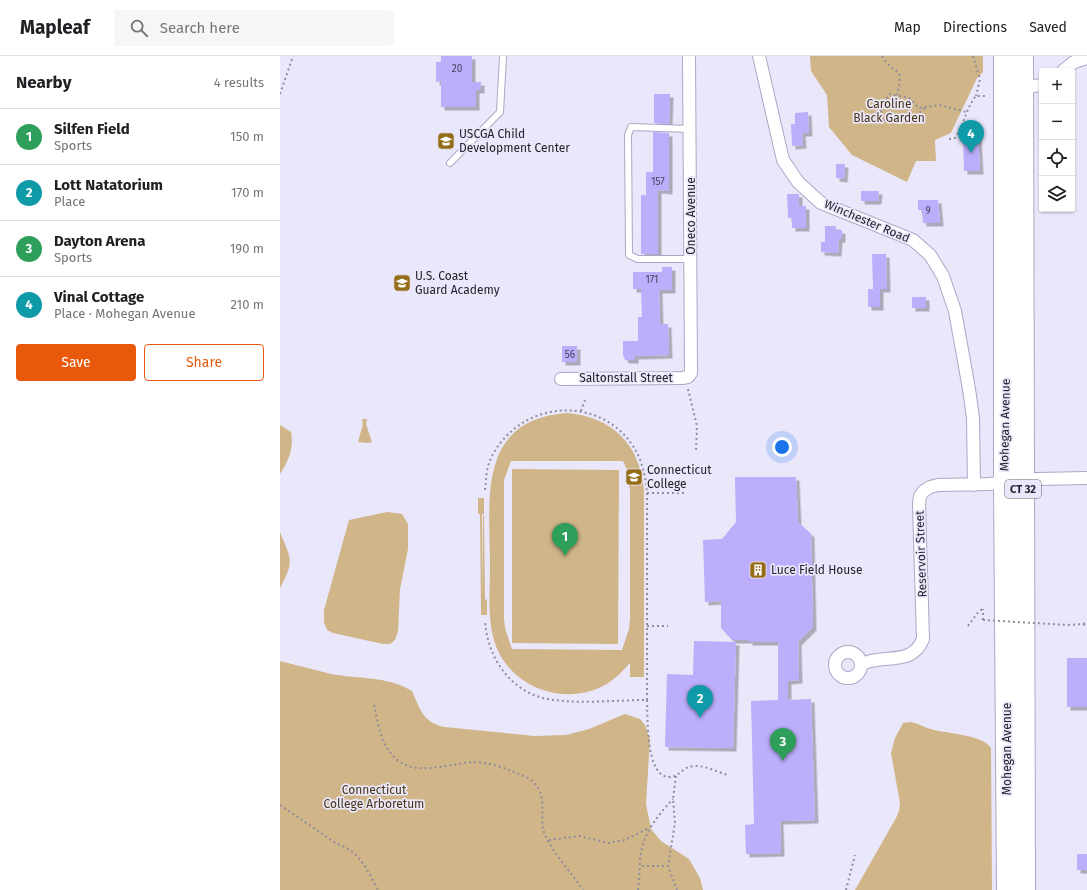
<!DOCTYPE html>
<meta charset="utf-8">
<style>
body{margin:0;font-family:"Fira Sans",sans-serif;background:#f6f6f6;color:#202124}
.controls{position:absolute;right:12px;top:12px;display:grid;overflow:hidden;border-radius:4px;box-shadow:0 1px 3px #0004}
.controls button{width:36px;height:36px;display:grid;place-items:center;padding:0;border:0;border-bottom:1px solid #e0e0e0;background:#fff;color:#202124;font:20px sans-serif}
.you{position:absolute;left:502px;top:391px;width:14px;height:14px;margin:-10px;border:3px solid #fff;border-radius:50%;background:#1a73e8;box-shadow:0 0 0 6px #1a73e833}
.badge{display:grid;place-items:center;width:26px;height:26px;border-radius:50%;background:#ea580c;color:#fff;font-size:13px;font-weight:700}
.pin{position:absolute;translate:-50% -33px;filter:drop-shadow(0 1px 2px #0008)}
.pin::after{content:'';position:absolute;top:21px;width:14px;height:12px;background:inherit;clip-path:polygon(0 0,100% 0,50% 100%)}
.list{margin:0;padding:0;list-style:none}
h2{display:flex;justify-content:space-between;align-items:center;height:52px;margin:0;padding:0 16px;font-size:17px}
h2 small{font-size:13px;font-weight:400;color:#757577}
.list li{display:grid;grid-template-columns:26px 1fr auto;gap:12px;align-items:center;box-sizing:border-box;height:56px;padding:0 16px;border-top:1px solid #e0e0e0}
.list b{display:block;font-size:15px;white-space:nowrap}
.list p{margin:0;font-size:13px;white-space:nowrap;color:#757577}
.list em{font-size:13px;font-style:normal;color:#757577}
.actions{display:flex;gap:8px;padding:12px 16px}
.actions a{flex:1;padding:9px 0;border:1px solid #ea580c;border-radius:4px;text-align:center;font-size:14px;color:#ea580c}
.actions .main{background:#ea580c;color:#fff}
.icon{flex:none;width:22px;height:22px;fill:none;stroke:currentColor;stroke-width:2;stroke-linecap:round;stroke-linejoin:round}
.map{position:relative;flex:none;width:807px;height:834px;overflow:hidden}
header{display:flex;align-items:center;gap:24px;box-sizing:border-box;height:56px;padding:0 20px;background:#fff;border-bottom:1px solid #e0e0e0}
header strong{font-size:19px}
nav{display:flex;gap:22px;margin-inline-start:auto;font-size:14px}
.search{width:280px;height:36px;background:#f6f6f6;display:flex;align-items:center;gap:10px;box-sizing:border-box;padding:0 14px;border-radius:4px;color:#757577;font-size:15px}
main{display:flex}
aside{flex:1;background:#fff}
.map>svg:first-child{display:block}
.green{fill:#cfb587;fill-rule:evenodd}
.building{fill:#bcaefa;filter:url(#shadow)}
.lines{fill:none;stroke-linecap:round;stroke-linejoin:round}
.lane-casing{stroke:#aca7c6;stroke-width:8}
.street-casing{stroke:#aca7c6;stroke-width:14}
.highway-casing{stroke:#aca7c6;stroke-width:24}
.path{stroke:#908d9d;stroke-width:2;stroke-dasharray:2 3;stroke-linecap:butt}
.lane{stroke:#fff;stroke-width:6}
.street{stroke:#fff;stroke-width:12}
.highway{stroke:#fff;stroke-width:22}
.path-bridge{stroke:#908d9d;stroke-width:2;stroke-dasharray:2 3;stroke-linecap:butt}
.labels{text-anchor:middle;stroke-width:3.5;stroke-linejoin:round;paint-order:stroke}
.number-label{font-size:10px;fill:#4a4560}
.shield{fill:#eae7fb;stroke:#5f5d6b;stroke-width:1}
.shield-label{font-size:11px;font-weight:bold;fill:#24222d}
.park-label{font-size:12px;fill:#473513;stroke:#eae7fb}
.poi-label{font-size:12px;fill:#24222d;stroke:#eae7fb;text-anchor:start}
.street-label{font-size:12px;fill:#24222d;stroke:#eae7fb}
</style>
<header>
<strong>Mapleaf</strong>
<div class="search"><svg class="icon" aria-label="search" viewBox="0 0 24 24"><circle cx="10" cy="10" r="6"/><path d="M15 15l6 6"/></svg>Search here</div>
<nav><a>Map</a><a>Directions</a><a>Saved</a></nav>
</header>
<main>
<aside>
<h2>Nearby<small>4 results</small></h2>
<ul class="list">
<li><span class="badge" style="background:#2e9e5b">1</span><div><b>Silfen Field</b><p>Sports</p></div><em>150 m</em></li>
<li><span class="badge" style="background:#0f9aa8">2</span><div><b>Lott Natatorium</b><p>Place</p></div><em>170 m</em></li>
<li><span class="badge" style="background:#2e9e5b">3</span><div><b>Dayton Arena</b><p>Sports</p></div><em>190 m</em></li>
<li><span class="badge" style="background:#0f9aa8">4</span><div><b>Vinal Cottage</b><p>Place · Mohegan Avenue</p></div><em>210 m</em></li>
</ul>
<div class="actions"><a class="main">Save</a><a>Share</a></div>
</aside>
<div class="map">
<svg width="807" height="834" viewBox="0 0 807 834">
<defs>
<filter id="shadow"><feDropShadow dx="3.5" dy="3.5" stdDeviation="0" flood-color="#0004"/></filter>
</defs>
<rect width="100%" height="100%" fill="#eae7fb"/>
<path class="green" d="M 530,0 L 703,0 L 703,16 L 697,22 L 671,77 L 655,84 L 656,105 L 636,105 L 627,126 L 572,99 L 549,71 L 547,39 L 531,15 Z
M 287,357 C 332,361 360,388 364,434 L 364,621 L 350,621 L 350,607 C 342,616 334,624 323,630 C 286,649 238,634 219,597 C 206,571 210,538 210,510 C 210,444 196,364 287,357 ZM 231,405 L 343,405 L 347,414 L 350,434 L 350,562 L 349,573 L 342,594 L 232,593 L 225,572 L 224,562 L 224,424 Z
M 82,363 L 87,363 L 86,368 L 92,386 L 88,387 L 78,386 L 83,368 Z
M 0,369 L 11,376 C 14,392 9,404 0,418 Z
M 232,413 L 339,414 L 338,588 L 232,587 Z
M 198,442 L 204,442 L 204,458 L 202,458 L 202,544 L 203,459 L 204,459 L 205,543 L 207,544 L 207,559 L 201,559 L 200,458 L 198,458 Z
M 107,456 L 122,458 L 128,468 L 128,493 L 120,533 L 118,575 L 115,584 L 110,588 L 103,588 L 53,577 L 47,574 L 44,566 L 44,554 L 69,464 Z
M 0,476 C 11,504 15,504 0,532 Z
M 0,605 C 17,609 34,614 51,618 C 78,623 108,620 132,635 C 140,653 143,667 165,671 L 254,680 L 286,679 L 309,673 L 345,658 L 360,663 L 365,669 L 370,683 L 366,748 L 371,773 L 381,785 L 409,803 L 420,822 L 423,834 L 0,834 Z
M 630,666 C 638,667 643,671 651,673 C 666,678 702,678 711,692 L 712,834 L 575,834 L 616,762 L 619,755 L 620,747 L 611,697 L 615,682 L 623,667 Z"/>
<path class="building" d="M 161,0 L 192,0 L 192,26 L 201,26 L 201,34 L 196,34 L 196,51 L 161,51 L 161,25 L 156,26 L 156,6 L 161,6 Z
M 374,38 L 390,38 L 389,68 L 374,67 Z
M 528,56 L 529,77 L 522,77 L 523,89 L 512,90 L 511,68 L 515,68 L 515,57 Z
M 373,76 L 389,77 L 389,135 L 378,134 L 378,198 L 361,198 L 361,139 L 366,139 L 366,116 L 373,116 Z
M 698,79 L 700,115 L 684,115 L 683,80 Z
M 556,108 L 565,108 L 564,123 L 556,122 Z
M 581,135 L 599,135 L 598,145 L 581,145 Z
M 507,138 L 519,138 L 519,150 L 526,150 L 526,172 L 512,172 L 512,162 L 508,162 Z
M 638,144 L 658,144 L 660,167 L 643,167 L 642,154 L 638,154 Z
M 545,170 L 556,170 L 556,174 L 562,174 L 562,183 L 559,183 L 558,197 L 541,196 L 541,186 L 545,186 Z
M 592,198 L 606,198 L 607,233 L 600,233 L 600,251 L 588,251 L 588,233 L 593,233 Z
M 382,211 L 392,211 L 392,234 L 379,234 L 380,268 L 388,268 L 389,299 L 355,300 L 355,304 L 345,304 L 344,300 L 343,301 L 343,285 L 358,285 L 358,261 L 362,261 L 361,233 L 353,233 L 353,216 L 382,216 Z
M 632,241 L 646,241 L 646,252 L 632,252 Z
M 282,290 L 297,290 L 297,306 L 282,306 Z
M 455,421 L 516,421 L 518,466 L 531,478 L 533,571 L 518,586 L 519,624 L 508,625 L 508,644 L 531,643 L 535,764 L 500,765 L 501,797 L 466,798 L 465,769 L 474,768 L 471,645 L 498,644 L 498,586 L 469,586 L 469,584 L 452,584 L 441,572 L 441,545 L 425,546 L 423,484 L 442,483 L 456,466 Z
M 414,585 L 456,586 L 453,692 L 385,691 L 387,618 L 413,619 Z
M 787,602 L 807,602 L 807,651 L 787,651 Z
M 797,798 L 807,798 L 807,814 L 797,814 Z"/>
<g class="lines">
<defs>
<path id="lane" d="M 410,73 L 351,71 L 348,79 L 349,199 L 358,203 L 411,203
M 170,107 L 220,56 L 223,0"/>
<path id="street" d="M 479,0 L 503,104 L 518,126 L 541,147 L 633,184 L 650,199 L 663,220 L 675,255 L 689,333 L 693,362 L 694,429
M 783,15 L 794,6 L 807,2
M 736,32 L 762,29
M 281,323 L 402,322 L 408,321 L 411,317 L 409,0
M555 609a13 13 0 1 1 26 0a13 13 0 1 1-26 0Z
M 581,608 C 586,607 591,604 597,604 C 616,601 634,605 643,583 L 639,448 L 640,440 L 644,435 L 650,431 L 658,429 L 709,428 L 757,423 L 807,422"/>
<path id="highway" d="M 725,0 L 725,427 L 728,834
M 742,0 L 744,834"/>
</defs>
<use href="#lane" class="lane-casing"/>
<use href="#street" class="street-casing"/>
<use href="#highway" class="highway-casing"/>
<path class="path" d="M 602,0 C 615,22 625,7 617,39
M 693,0 L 700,23 L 696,40
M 0,38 L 13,0
M 645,52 L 629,65 L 606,65 L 603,64 C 597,53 604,46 610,38 L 629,42 L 639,52 L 660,49 L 686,56
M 588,66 L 598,67 L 604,64
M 669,83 L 675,82 C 684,69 686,52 696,40 L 707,40
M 408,333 L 417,370 L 416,394
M 301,355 L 305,344
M 205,434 C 206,426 206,418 208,410 C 212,396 223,382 234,373 C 275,340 337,352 359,401 C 364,413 366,425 367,437 L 367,644 C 336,644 293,649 263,642 C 228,633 207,599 205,565
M 367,437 L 405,437
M 703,564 L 703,553
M 803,568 L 807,571
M 788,569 L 803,568 L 807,566
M 367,570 L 388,570
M 688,570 L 699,555 L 703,553
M 367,644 C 368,661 365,722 390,721 C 398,721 402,713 409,711 C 421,707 437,716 448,719
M 94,649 C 97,662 99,678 106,690 C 126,726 161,708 194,706 C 205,706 219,710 229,714 C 238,718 250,721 256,729 C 267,743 260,760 263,773 C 267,790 293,819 303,834
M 396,720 L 393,743 L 395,767 L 388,810 L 397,834
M 0,749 L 57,788 C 79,794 88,815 98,834
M 269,784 L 300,780 L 328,787 L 345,784 L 369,772
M 362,810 L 388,810
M 358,834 C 360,821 359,809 361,796 C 365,775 379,758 393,743
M 566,834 L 575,799"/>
<use href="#lane" class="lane"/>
<use href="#street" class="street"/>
<use href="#highway" class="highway"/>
<path class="path-bridge" d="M 703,564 L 788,569"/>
</g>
<defs>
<symbol id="school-square" viewBox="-11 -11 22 22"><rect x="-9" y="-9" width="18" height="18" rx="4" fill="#956d18" stroke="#eae7fb"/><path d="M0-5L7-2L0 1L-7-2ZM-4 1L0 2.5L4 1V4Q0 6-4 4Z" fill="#fff"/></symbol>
<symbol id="university-square" viewBox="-11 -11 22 22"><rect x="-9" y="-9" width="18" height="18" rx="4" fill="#956d18" stroke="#eae7fb"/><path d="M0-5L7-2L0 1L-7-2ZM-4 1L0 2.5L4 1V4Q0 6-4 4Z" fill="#fff"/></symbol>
<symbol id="building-square" viewBox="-11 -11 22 22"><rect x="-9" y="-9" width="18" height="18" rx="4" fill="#956d18" stroke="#eae7fb"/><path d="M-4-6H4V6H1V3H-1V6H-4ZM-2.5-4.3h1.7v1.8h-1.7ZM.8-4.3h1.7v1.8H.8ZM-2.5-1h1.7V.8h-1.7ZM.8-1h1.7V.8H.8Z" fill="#fff"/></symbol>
</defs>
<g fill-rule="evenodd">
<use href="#school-square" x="156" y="75" width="20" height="20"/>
<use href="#university-square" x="112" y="217" width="20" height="20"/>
<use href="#university-square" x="344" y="411" width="20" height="20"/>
<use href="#building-square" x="468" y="504" width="20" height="20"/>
</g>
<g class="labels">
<g class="number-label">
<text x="177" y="16">20</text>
<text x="378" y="129">157</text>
<text x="648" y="158">9</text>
<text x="372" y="227">171</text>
<text x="290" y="302">56</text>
</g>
<rect class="shield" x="725" y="424" width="36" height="18" rx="3"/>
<g class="shield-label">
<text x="743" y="437">CT 32</text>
</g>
<g class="park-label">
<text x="609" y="52">Caroline<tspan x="609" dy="14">Black Garden</tspan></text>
<text x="94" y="738">Connecticut<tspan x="94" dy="14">College Arboretum</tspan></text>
</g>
<g class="poi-label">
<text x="179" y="82">USCGA Child<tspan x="179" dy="14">Development Center</tspan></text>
<text x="135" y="224">U.S. Coast<tspan x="135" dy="14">Guard Academy</tspan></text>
<text x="367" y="418">Connecticut<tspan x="367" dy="14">College</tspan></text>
<text x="491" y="518">Luce Field House</text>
</g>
<g class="street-label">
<text transform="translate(411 160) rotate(-90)" y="4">Oneco Avenue</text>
<text transform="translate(587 165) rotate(23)" y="4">Winchester Road</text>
<text x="346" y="326">Saltonstall Street</text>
<text transform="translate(725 369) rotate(-89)" y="4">Mohegan Avenue</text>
<text transform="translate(641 498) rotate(-92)" y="4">Reservoir Street</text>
<text transform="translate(727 693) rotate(-90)" y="4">Mohegan Avenue</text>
</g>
</g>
</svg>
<div class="controls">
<button>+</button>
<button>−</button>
<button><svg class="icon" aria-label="locate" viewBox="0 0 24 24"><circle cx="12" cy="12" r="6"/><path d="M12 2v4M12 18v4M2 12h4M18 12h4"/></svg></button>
<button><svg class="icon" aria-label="layers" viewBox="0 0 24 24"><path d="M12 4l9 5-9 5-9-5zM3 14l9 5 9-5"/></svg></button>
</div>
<div class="you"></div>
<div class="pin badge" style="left:285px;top:500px;background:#2e9e5b">1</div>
<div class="pin badge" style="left:420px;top:662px;background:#0f9aa8">2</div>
<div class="pin badge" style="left:503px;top:705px;background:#2e9e5b">3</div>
<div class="pin badge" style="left:691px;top:97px;background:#0f9aa8">4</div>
</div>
</main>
